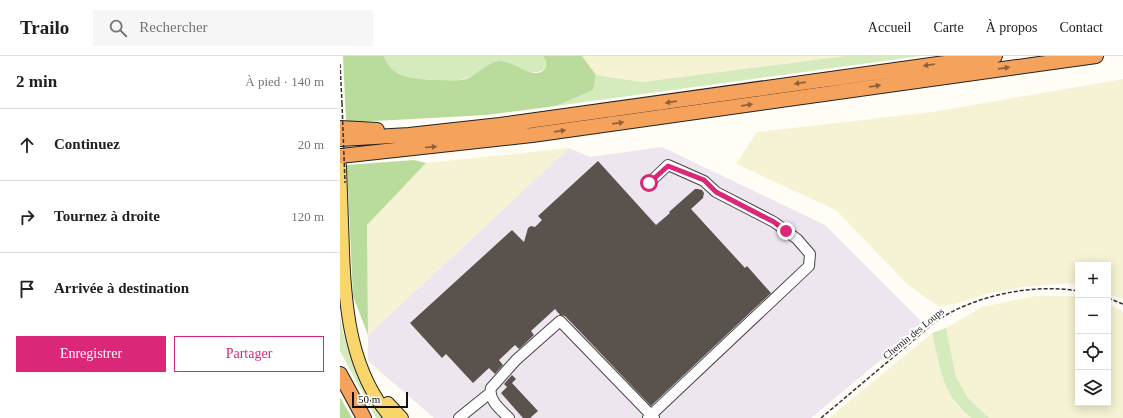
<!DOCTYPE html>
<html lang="fr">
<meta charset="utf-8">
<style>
body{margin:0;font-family:"Times New Roman",serif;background:#f6f6f6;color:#202124}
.controls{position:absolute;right:12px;bottom:12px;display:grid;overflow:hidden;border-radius:0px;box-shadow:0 2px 10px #0003}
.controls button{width:36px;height:36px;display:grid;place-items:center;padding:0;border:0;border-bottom:1px solid #e0e0e0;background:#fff;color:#202124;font:20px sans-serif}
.scale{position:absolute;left:12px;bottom:10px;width:56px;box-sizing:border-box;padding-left:4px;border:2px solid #111;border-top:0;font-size:11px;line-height:14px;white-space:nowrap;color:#111;-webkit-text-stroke:3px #fff;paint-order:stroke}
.stop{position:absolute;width:12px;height:12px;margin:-9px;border:3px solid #db2777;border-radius:50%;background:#fff}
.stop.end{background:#db2777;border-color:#fff;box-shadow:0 1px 4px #0008}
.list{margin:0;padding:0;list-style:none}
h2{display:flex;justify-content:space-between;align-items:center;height:52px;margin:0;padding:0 16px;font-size:17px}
h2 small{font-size:13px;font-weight:400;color:#757577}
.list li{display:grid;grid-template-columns:26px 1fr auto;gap:12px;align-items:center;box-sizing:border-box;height:72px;padding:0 16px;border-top:1px solid #e0e0e0}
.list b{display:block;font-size:15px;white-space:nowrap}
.list em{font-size:13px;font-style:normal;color:#757577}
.actions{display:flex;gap:8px;padding:12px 16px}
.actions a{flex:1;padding:9px 0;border:1px solid #db2777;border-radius:0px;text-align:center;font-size:14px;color:#db2777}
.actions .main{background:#db2777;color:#fff}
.icon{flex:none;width:22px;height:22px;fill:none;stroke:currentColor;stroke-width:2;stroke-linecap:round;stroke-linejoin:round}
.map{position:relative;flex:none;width:783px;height:362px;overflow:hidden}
header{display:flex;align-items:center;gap:24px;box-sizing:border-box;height:56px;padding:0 20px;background:#fff;border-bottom:1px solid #e0e0e0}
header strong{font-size:19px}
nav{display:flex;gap:22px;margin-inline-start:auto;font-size:14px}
.search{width:280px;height:36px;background:#f6f6f6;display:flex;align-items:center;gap:10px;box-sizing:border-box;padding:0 14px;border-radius:0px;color:#757577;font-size:15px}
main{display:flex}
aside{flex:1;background:#fff}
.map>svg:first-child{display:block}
.industrial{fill:#eee6ef}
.farmland{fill:#f6f3d4}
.green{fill:#d5ebbd}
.forest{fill:#b9dc9c}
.building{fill:#5a524d}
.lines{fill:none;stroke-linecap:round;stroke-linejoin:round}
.minor-casing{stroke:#444;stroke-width:12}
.major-casing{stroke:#222;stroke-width:14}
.highway-casing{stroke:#222;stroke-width:16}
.path{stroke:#333;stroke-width:1.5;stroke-dasharray:4 2;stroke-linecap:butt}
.minor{stroke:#fff;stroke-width:10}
.major{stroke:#f9d66b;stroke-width:12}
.highway{stroke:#f5a25d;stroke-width:14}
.path-bridge{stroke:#333;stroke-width:1.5;stroke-dasharray:4 2;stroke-linecap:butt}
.oneway{fill:#8e613b}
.route{stroke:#db2777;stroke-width:5}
.labels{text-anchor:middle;stroke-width:4;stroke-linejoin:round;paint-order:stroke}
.street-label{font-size:10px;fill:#111;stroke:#fff}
</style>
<header>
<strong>Trailo</strong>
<div class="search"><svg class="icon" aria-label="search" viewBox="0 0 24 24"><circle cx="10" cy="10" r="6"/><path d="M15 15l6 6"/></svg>Rechercher</div>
<nav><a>Accueil</a><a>Carte</a><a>À propos</a><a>Contact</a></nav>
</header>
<main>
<aside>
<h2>2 min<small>À pied · 140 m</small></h2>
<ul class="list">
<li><svg class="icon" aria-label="ahead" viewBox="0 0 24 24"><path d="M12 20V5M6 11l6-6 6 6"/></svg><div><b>Continuez</b></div><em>20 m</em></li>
<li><svg class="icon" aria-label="right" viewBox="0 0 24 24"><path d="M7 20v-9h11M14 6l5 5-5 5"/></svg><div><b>Tournez à droite</b></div><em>120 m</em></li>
<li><svg class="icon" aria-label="arrive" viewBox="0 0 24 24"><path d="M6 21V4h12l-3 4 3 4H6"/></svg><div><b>Arrivée à destination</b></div></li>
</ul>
<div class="actions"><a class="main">Enregistrer</a><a>Partager</a></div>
</aside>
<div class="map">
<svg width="783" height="362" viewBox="0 0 783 362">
<rect width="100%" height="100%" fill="#fffdf5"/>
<path class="industrial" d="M 322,91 L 485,169 L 584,268 L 471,362 L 94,362 L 28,305 L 28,279 L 229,92 L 250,101 Z"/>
<path class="farmland" d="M 242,0 L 505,0 L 302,26 L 256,19 Z
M 783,23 L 783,243 L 768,238 L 768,209 L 738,209 L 738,230 L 729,227 L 683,231 L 650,237 L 615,248 L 598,250 L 568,229 L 496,154 L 396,108 L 417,76 L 592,56 Z
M 229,92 L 28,279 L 27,169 L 86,107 Z
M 695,240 L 738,240 L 738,347 L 768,347 L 768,249 L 783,255 L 783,362 L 649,362 L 628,342 L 616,321 L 606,272 L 642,251 Z
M 592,277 L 605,326 L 613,342 L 618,350 L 631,362 L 489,362 Z"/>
<path class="green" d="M 44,0 L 203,0 C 207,5 207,10 203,14 C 186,23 162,0 149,10 C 141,14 132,20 124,23 C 116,26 107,24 99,24 C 78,23 51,25 44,0 Z
M 505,0 L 581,0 L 216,50 L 252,34 L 256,19 L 302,26 Z
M 0,260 C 4,284 11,307 23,328 C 29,340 38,351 45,362 L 36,362 L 0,295 Z
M 606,272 L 616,321 L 628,342 L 649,362 L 631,362 C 627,358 622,354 618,349 C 601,330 598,301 592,277 Z"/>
<path class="forest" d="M 3,0 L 44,0 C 51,24 78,23 98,24 C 106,24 115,25 123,24 C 134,21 151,4 160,5 C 173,5 188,21 201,16 C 208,13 207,5 203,0 L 242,0 L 256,19 L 253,34 L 216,50 L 146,59 L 16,66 L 6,65 Z
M 74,104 L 86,107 L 27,169 L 28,279 L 13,240 L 7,109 Z
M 0,341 L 12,362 L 0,362 Z"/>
<path class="building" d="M 258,105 L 316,169 L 330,157 L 329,156 L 355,133 L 358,133 L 362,134 L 364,137 L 363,142 L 351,153 L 405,212 L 407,210 L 431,237 L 311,350 L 225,260 L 220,259 L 215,253 L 191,275 L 194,279 L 179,293 L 175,289 L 159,304 L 163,309 L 155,318 L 149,312 L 133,327 L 106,298 L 102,302 L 70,267 L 172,174 L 184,186 L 188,172 L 191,170 L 195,171 L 202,164 L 198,160 Z
M 172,319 L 176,323 L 172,327 L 198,355 L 190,362 L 183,362 L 161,337 L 167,331 L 164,328 Z"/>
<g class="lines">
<defs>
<path id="minor" d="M 309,127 L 328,109 L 364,125 L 376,136 L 434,166 L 457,183 L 470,198 L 469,210 L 311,359 L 314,362
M 119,362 L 150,337
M 169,362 C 161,354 148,344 151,332 L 176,304 L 220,265 L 311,359 L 308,362"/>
<path id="major" d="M 0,110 C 1,138 2,167 3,195 C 5,254 11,316 51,362
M 48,347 L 62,362"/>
<path id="highway" d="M 0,72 L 37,74
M 0,83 L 69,79 L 160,69 L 655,0
M 0,100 L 192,79 L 756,0
M 0,318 L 24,362"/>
</defs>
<use href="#minor" class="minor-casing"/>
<use href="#major" class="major-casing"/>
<use href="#highway" class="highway-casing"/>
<path class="path" d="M 0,8 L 2,47
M 768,242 L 783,248
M 481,362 L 595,266 C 632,240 693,227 738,235"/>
<use href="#minor" class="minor"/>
<use href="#major" class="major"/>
<use href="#highway" class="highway"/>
<path class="path-bridge" d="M 2,47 L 5,127"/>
</g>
<defs><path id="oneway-solid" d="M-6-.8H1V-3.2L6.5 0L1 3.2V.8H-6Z"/></defs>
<g class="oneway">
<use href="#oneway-solid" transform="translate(589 9) rotate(172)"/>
<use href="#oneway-solid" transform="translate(664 12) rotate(-8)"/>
<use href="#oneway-solid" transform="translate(460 27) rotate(172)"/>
<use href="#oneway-solid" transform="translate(535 30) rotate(-8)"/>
<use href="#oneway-solid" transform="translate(331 46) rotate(172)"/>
<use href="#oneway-solid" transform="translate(407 49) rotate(-8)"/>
<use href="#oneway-solid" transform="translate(278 67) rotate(-8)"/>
<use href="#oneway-solid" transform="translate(220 75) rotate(-8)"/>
<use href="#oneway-solid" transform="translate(91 91) rotate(-5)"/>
</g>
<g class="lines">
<path class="route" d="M 309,127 L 328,110 L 364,124 L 376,136 L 434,166 L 446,175"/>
</g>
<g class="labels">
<g class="street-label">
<text transform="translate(573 277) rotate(-39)" y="4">Chemin des Loups</text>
</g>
</g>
</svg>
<div class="controls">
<button>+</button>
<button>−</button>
<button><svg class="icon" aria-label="locate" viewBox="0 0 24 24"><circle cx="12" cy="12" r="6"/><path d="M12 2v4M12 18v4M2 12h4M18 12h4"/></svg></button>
<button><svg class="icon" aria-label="layers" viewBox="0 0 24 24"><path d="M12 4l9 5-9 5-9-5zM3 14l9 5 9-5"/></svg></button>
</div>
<div class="scale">50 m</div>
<div class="stop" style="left:309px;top:127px"></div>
<div class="stop end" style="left:446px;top:175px"></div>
</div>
</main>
